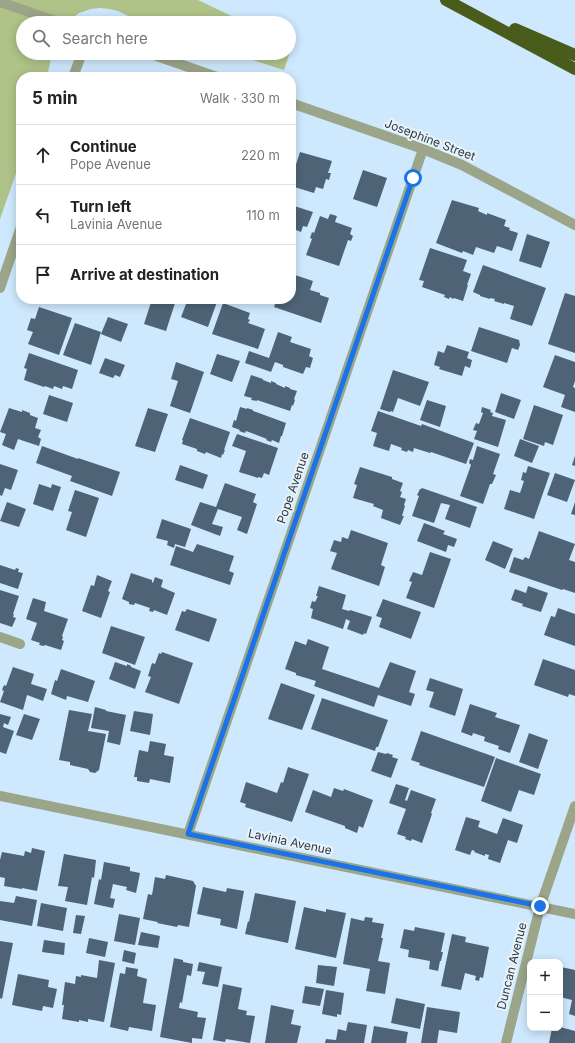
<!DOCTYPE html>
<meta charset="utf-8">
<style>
body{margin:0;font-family:Inter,sans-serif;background:#f2f2f2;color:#222}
.controls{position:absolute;right:12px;bottom:12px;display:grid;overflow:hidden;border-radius:8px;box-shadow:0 2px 10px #0003}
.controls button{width:36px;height:36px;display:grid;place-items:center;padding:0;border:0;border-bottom:1px solid #e0e0e0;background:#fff;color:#222;font:20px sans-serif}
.stop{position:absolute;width:12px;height:12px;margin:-9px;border:3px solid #1a73e8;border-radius:50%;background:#fff}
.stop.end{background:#1a73e8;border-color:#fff;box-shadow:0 1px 4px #0008}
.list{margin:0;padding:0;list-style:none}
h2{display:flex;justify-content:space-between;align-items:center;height:52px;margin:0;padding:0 16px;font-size:17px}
h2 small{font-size:13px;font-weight:400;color:#767676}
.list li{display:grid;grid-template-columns:26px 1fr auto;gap:12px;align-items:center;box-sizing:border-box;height:60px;padding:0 16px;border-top:1px solid #e0e0e0}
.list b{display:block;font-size:15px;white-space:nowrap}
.list p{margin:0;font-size:13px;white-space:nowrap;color:#767676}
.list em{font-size:13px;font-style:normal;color:#767676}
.icon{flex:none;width:22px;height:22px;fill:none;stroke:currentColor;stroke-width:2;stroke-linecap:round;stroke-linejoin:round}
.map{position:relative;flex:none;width:575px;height:1043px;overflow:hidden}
.search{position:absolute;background:#fff;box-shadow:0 2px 10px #0003;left:16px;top:16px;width:280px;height:44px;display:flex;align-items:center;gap:10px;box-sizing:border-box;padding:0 14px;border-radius:22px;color:#767676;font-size:15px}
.panel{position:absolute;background:#fff;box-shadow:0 2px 10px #0003;left:16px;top:72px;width:280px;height:232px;border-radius:16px}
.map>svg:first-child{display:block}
.green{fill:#afc388}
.building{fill:#4e6476}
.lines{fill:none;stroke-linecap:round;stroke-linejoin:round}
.service{stroke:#9ba589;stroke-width:10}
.minor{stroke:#9ba589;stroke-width:10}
.motorway{stroke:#4a5c1c;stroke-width:12}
.route{stroke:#1a73e8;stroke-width:5}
.labels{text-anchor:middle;stroke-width:4;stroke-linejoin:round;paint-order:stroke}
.street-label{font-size:12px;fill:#2f3942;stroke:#e8f3fb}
</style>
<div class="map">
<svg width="575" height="1043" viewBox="0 0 575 1043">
<rect width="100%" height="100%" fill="#cee8fd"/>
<path class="green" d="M 0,0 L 198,0 L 246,23 L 143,23 L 118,11 L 109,9 L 100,8 L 91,9 L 79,13 L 66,23 L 23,23 L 23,53 L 52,53 L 47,77 L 21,77 L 21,159 L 0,219 Z
M 289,44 L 292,46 L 284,70 L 231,53 L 289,53 Z"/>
<path class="building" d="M 300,152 L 332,161 L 328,173 L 331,173 L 329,180 L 326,179 L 323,189 L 316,187 L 314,193 L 291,186 L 291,177 L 292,177 Z
M 363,170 L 387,178 L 377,207 L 353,199 Z
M 452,200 L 479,208 L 478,211 L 487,215 L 487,213 L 506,220 L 504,226 L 510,228 L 509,230 L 518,233 L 512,251 L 497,246 L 494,253 L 476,247 L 473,255 L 463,251 L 462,253 L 436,243 Z
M 291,205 L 313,212 L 307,227 L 303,226 L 301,232 L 291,228 Z
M 330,214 L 337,216 L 335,222 L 352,228 L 350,234 L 353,236 L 351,241 L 348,240 L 339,266 L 306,255 L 312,239 L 310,238 L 312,232 L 314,233 L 320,216 L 328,219 Z
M 527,234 L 550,242 L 541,268 L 519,261 Z
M 430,248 L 467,260 L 463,271 L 471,274 L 467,285 L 468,285 L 463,301 L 454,298 L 453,299 L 450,297 L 449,299 L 444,297 L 445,295 L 422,287 L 424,281 L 419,280 Z
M 483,265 L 546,288 L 532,326 L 510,319 L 514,306 L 504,303 L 504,304 L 494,301 L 495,299 L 490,298 L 490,299 L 480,296 L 480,295 L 473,292 Z
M 295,275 L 313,281 L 310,290 L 320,293 L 320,295 L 329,298 L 321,323 L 274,307 L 277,299 L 291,299 L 291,276 L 294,277 Z
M 565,293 L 575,296 L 575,353 L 548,344 Z
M 125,299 L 136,299 L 135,303 Z
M 152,299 L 172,299 L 176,300 L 166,331 L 144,324 Z
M 188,299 L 218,299 L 208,327 L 181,317 Z
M 245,299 L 257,299 L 255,303 Z
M 223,303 L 250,313 L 248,319 L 250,320 L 248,323 L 265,329 L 258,349 L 212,334 Z
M 39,307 L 72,318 L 59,355 L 28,344 L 33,332 L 27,330 L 31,318 L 35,319 Z
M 108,317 L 128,324 L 121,342 L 101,334 Z
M 75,323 L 101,332 L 91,365 L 63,355 Z
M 479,327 L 519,340 L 520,345 L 518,350 L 512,348 L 507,363 L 471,351 Z
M 278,332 L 292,337 L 290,342 L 311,349 L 309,356 L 313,358 L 310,368 L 306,367 L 303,374 L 283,367 L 283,365 L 275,362 L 271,372 L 245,363 L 249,351 L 269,358 Z
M 447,345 L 469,352 L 467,358 L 472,360 L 470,368 L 465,366 L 462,376 L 439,369 L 440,367 L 434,365 L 438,351 L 444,353 Z
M 29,353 L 78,370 L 72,389 L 63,386 L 62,389 L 54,386 L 53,389 L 45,386 L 44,387 L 24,380 L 27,369 L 24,368 Z
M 217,354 L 240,361 L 232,382 L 210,374 Z
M 555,355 L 575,362 L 575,381 L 573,387 L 575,388 L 575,412 L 561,407 L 565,395 L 543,387 Z
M 105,358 L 125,365 L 120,377 L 115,375 L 113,378 L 99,373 Z
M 176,362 L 204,372 L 190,413 L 170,406 L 178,381 L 171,379 Z
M 393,370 L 429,382 L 420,406 L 398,398 L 393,412 L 391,411 L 390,412 L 380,409 Z
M 251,375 L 263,379 L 263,380 L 271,383 L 271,381 L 276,383 L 276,384 L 285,388 L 285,386 L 290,388 L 290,389 L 297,391 L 294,399 L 295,400 L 293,406 L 292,405 L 290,411 L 257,400 L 257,401 L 251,400 L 252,398 L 244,396 Z
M 501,393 L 521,400 L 514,419 L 495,412 Z
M 49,395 L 73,403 L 67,422 L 43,414 Z
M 427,400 L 446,406 L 440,427 L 420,420 Z
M 534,405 L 563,415 L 553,445 L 545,442 L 544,446 L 523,439 Z
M 240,407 L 247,409 L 247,408 L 253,410 L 253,411 L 286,423 L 282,436 L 281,436 L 279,443 L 272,440 L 271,442 L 266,440 L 267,439 L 246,431 L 245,433 L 239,431 L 240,430 L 232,427 L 234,420 L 236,421 Z
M 482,407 L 491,410 L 490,412 L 493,413 L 492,416 L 506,420 L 498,447 L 474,439 L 477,431 L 473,430 L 476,423 L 479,424 L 483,413 L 481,412 Z
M 9,408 L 22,412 L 22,410 L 30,413 L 30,415 L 38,418 L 35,428 L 41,430 L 38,437 L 41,439 L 39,446 L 18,439 L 14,450 L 2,445 L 6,434 L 0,432 Z
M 148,408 L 168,414 L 155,452 L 135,446 Z
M 378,411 L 421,426 L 422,424 L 474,443 L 466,464 L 431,452 L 430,453 L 414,448 L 413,452 L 408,450 L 407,452 L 401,450 L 402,448 L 391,444 L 389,451 L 373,446 L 377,433 L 371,431 Z
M 190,418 L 230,432 L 224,450 L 225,450 L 223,455 L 222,454 L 221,458 L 206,452 L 205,454 L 197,451 L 197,449 L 182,444 L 183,440 L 182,440 Z
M 237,434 L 278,448 L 269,475 L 264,473 L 262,478 L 258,477 L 258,478 L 239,472 L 246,451 L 232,446 Z
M 520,439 L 539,446 L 532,463 L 514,456 Z
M 42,446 L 78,459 L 78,458 L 120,472 L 112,496 L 70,481 L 72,476 L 36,463 Z
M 477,446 L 500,454 L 493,474 L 496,475 L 492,484 L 490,484 L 483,504 L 460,496 L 471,465 L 469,463 L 470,459 L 473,460 Z
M 575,456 L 575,466 L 572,465 Z
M 0,464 L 18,470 L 11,490 L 5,488 L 2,496 L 0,495 Z
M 180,465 L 208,475 L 203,489 L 175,480 Z
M 528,466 L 550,473 L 534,519 L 504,509 L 510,490 L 520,493 L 524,481 L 521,480 L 523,472 L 526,473 Z
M 360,467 L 392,477 L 392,479 L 403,483 L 400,491 L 402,492 L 400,497 L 406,499 L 404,505 L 405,506 L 402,516 L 404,516 L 400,525 L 381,518 L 383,510 L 373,506 L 374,504 L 353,498 L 357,485 L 354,484 Z
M 555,473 L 575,480 L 567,502 L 547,495 Z
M 225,483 L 256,494 L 253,502 L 257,504 L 247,534 L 237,530 L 242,517 L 218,509 L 212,524 L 223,527 L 220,536 L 191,525 L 200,502 L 216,507 Z
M 39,484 L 51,488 L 52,484 L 61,487 L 53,511 L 33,504 Z
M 422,488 L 477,507 L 470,528 L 445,519 L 450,505 L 441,503 L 434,523 L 412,516 L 419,496 L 417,495 L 420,489 L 421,489 Z
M 75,490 L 99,498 L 86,537 L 66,530 L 72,512 L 68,511 Z
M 7,502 L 26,509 L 19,527 L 0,521 Z
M 575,502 L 575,515 L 571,514 Z
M 162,519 L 191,529 L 185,547 L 175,544 L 174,548 L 167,545 L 168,541 L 156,538 Z
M 424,523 L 445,531 L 443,534 L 457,539 L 454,547 L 448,545 L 446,552 L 417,541 Z
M 351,530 L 388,543 L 381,565 L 385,567 L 379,586 L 331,569 L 337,553 L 330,551 L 334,540 L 341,542 L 342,537 L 348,539 Z
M 539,531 L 575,544 L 569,560 L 575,562 L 575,593 L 563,589 L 562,590 L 509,572 L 514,557 L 523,560 L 525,557 L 529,559 Z
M 493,541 L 513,549 L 505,569 L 485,560 Z
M 197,544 L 234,556 L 229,571 L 234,573 L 230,585 L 170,565 L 176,546 L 193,552 Z
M 430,552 L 451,559 L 434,608 L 406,598 L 412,582 L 409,581 L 413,572 L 422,575 Z
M 0,565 L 15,570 L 16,568 L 19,569 L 18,572 L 23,573 L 18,589 L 0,583 Z
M 131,573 L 152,580 L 152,582 L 153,583 L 155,577 L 163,580 L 161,587 L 175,593 L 167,615 L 154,610 L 153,612 L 149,611 L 150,608 L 135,603 L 134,605 L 129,604 L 129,602 L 122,599 Z
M 97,575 L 112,581 L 108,591 L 110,592 L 101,618 L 82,611 L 91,585 L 94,586 Z
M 319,586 L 346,595 L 342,609 L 349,611 L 350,610 L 372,617 L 366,634 L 364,633 L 363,635 L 347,629 L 350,621 L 346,619 L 343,629 L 311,618 L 313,609 L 310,608 L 312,601 L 315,602 L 318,596 L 316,596 Z
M 528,586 L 548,593 L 541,612 L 522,606 L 523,604 L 511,600 L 515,589 L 526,593 Z
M 0,590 L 19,596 L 13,614 L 14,614 L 13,617 L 16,618 L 12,627 L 0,623 Z
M 33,598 L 46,602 L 44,611 L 68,619 L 62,636 L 63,637 L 62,640 L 64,641 L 61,650 L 45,645 L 44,646 L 39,645 L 40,643 L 31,640 L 37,623 L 26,619 Z
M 383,599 L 421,612 L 411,639 L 379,627 L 382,618 L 376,616 Z
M 558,608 L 575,614 L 575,646 L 544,635 L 551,616 L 555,617 Z
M 187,609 L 217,619 L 209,642 L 175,630 L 182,611 L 185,612 Z
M 111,626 L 145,637 L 135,665 L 102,653 Z
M 308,639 L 329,647 L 322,669 L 379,688 L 390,662 L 416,671 L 409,692 L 415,694 L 411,706 L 378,695 L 374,707 L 314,686 L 316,681 L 296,675 L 296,673 L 285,669 L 295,641 L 306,645 Z
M 162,652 L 193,663 L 179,704 L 145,692 L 151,677 L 148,676 L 152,663 L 155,664 L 159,653 L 161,654 Z
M 543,659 L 575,670 L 575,696 L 569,694 L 568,697 L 534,685 Z
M 115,662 L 127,666 L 127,664 L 131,666 L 131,667 L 141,671 L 135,689 L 109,679 Z
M 13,667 L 34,674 L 31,684 L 47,689 L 43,701 L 27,695 L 23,710 L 0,702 L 4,691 L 2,690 L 4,685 L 6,686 Z
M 61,669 L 95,681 L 88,702 L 67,696 L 66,700 L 51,694 L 55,680 L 57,681 Z
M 430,678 L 463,689 L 455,716 L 429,707 L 434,692 L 426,690 Z
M 281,683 L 315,695 L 302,730 L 268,719 Z
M 322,698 L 388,720 L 378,747 L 376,747 L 375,751 L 311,729 Z
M 470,704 L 497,713 L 495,717 L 520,725 L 510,753 L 498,749 L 499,746 L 484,741 L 485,737 L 473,733 L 472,736 L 461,732 Z
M 95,707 L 106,710 L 106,711 L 126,715 L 120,745 L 107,742 L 109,731 L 91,728 Z
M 69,710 L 92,714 L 88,731 L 106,734 L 99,770 L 95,773 L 90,772 L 88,769 L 70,765 L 70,762 L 59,760 Z
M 134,711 L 153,714 L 150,735 L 130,731 Z
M 0,714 L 11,717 L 8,725 L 4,723 L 3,727 L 14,731 L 6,754 L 0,752 Z
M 24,714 L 40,719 L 32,740 L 16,735 Z
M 421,731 L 495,757 L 484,787 L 419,765 L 420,763 L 411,760 Z
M 529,733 L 548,740 L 538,769 L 519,762 Z
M 150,741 L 166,744 L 164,755 L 174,757 L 170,783 L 150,779 L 149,783 L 137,781 L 137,777 L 134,777 L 139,750 L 148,752 Z
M 378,752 L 386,754 L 387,753 L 393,755 L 392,757 L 398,759 L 391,778 L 371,771 Z
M 496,758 L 541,774 L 534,795 L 519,790 L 511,812 L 481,801 Z
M 288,767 L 309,774 L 292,822 L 245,807 L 246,804 L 240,802 L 246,782 L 277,793 L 281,782 L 283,783 Z
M 396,784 L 409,788 L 405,800 L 407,801 L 411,790 L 436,799 L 431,813 L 432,814 L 422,843 L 412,839 L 411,841 L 405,839 L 406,837 L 397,834 L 406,809 L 389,803 Z
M 334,788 L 343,791 L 344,789 L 373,800 L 363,828 L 359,826 L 357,833 L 345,828 L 345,826 L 305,812 L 313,790 L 331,797 Z
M 466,817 L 480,821 L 478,827 L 497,834 L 503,818 L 523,825 L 517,843 L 508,840 L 500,863 L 488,859 L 489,855 L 485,854 L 485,856 L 474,852 L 475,851 L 472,850 L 470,855 L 455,850 Z
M 32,848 L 45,851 L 37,891 L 22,888 L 22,889 L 4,886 L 5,878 L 0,877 L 0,860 L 2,852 L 24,856 L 25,851 L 31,853 Z
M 64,854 L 96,860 L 94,878 L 92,877 L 87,905 L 65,901 L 68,887 L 58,886 Z
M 104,862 L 130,867 L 130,871 L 140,873 L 136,893 L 126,890 L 127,887 L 113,884 L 110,898 L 115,899 L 113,908 L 94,904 L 99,879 L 101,880 Z
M 166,875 L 193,881 L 196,886 L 189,927 L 178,925 L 177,927 L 157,923 L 158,922 L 143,919 L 148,894 L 152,895 L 155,877 L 165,879 Z
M 203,887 L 226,892 L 227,888 L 244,891 L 237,929 L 220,925 L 221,919 L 197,914 Z
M 255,893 L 296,901 L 288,943 L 245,934 L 248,921 L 249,922 Z
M 16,896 L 37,900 L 32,926 L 0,920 L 0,901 L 14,903 Z
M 41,903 L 67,908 L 63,931 L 37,926 Z
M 304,907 L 326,912 L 326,909 L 346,913 L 336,958 L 295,949 Z
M 119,914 L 140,918 L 135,945 L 114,941 Z
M 76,915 L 85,916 L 81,934 L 73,933 Z
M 365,917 L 373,918 L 372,922 L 384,924 L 381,938 L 383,938 L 378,961 L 390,963 L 385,994 L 366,991 L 370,969 L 343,964 L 351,918 L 364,921 Z
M 415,927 L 445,933 L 441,952 L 443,952 L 441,961 L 440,961 L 438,971 L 429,969 L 430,961 L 408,957 L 409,950 L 400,948 L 404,929 L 414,931 Z
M 141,932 L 160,936 L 158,948 L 138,945 Z
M 452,934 L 466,937 L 465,942 L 489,947 L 483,978 L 480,977 L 479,981 L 475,980 L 476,976 L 465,973 L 461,990 L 441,986 Z
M 89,938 L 108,942 L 105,957 L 86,953 Z
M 44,940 L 65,943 L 64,955 L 42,952 Z
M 0,941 L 13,943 L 2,999 L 0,998 Z
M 124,950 L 136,953 L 134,964 L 122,961 Z
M 174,958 L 183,960 L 183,962 L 193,964 L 191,976 L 187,975 L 182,1003 L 180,1002 L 179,1008 L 198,1012 L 197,1017 L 206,1018 L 202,1039 L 192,1038 L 192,1043 L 160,1037 Z
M 99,960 L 115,963 L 104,1022 L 88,1019 L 88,1022 L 79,1020 L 79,1022 L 62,1019 L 64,1005 L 62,1005 L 65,982 L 75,984 L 76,976 L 81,977 L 81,975 L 97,978 Z
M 199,962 L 222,967 L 218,987 L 202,984 L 205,972 L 197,971 Z
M 318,965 L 337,967 L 334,986 L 316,983 Z
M 126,967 L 138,969 L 137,976 L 147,979 L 143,1003 L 156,1005 L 152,1031 L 129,1027 L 128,1031 L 110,1027 L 120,973 L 125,974 Z
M 561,967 L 575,970 L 575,1016 L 569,1014 L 572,1000 L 560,997 L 560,973 Z
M 18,974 L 49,980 L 48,987 L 57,989 L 53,1008 L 43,1006 L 42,1011 L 12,1005 Z
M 223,984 L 242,988 L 238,1009 L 247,1011 L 246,1015 L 255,1016 L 250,1043 L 226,1039 L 225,1042 L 213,1040 Z
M 305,986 L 324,989 L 320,1006 L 302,1003 Z
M 326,990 L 344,993 L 341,1015 L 337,1014 L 337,1017 L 322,1014 Z
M 396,998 L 425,1004 L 420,1029 L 391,1023 Z
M 271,1005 L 294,1010 L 291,1024 L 301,1026 L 297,1043 L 265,1043 Z
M 427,1007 L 460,1012 L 457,1033 L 439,1030 L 437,1043 L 421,1043 Z
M 348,1022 L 367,1025 L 364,1043 L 325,1043 L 326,1039 L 336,1040 L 338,1029 L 346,1031 Z
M 374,1026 L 408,1032 L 406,1043 L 371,1043 Z
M 560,1027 L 575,1031 L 575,1043 L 549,1043 L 552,1028 Z"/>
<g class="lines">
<path class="service" d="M 0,2 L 61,23
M 0,637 L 20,644"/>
<path class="minor" d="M 148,53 L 217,77
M 73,77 L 82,53
M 291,103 L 423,149 L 462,165 L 575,225
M 0,288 L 21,227
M 0,796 L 575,914
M 188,834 L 423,149
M 506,1043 L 540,907 L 575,806"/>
<path class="motorway" d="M 446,0 L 575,69
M 515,29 L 575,55"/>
</g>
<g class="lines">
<path class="route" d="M 413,178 L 188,834 L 540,906"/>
</g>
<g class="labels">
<g class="street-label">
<text transform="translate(430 140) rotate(21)" y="4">Josephine Street</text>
<text transform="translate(293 488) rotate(-71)" y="4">Pope Avenue</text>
<text transform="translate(290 842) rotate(12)" y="4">Lavinia Avenue</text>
<text transform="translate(512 966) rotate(-76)" y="4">Duncan Avenue</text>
</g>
</g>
</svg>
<div class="controls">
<button>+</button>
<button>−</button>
</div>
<div class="stop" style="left:413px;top:178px"></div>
<div class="stop end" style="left:540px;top:906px"></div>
<div class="search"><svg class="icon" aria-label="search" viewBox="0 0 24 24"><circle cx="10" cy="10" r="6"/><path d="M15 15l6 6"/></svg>Search here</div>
<section class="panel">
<h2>5 min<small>Walk · 330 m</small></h2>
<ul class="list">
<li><svg class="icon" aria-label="ahead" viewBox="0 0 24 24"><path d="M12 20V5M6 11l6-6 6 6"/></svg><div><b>Continue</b><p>Pope Avenue</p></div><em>220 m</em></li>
<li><svg class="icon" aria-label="left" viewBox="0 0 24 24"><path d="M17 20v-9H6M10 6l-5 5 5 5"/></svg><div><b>Turn left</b><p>Lavinia Avenue</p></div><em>110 m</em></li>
<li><svg class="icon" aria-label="arrive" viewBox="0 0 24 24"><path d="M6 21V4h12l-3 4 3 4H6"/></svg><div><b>Arrive at destination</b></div></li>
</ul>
</section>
</div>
